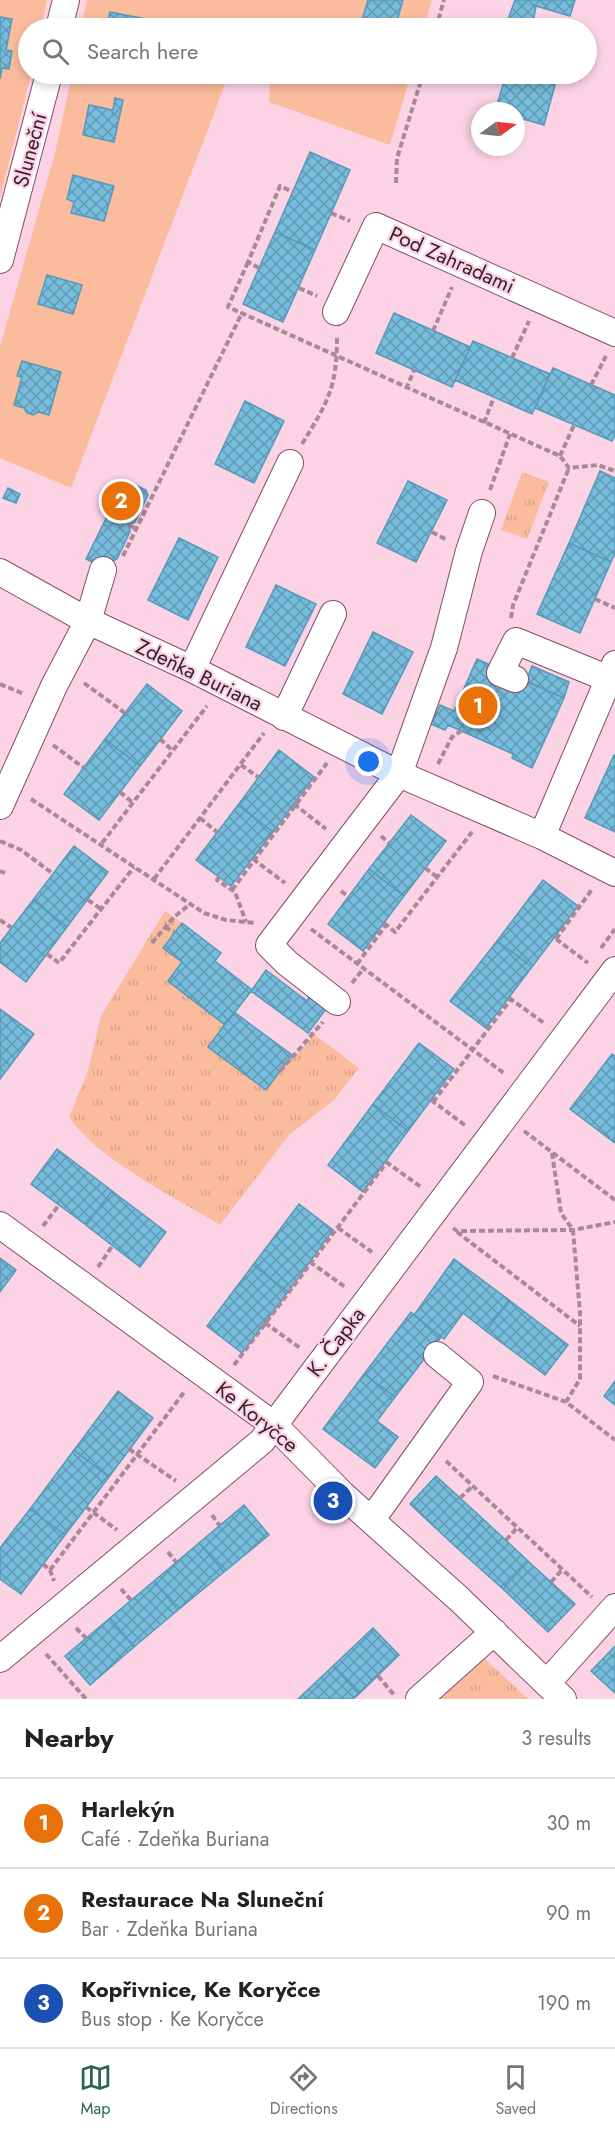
<!DOCTYPE html>
<meta charset="utf-8">
<style>
body{margin:0;font-family:Jost,sans-serif;background:#f2f2f2;color:#222}
.compass{position:absolute;left:471px;top:102px;width:54px;height:54px;border-radius:50%;background:#fff;box-shadow:0 3px 9px #0003;rotate:75deg}
.you{position:absolute;left:369px;top:762px;width:21px;height:21px;margin:-15px;border:4px solid #fff;border-radius:50%;background:#1a73e8;box-shadow:0 0 0 9px #1a73e833}
.badge{display:grid;place-items:center;width:39px;height:39px;border-radius:50%;background:#296652;color:#fff;font-size:20px;font-weight:700}
.pin{position:absolute;translate:-50% -50%;border:3px solid #fff;box-shadow:0 2px 6px #0006}
.list{margin:0;padding:0;list-style:none}
h2{display:flex;justify-content:space-between;align-items:center;height:78px;margin:0;padding:0 24px;font-size:26px}
h2 small{font-size:20px;font-weight:400;color:#767676}
.list li{display:grid;grid-template-columns:39px 1fr auto;gap:18px;align-items:center;box-sizing:border-box;height:90px;padding:0 24px;border-top:2px solid #e0e0e0}
.list b{display:block;font-size:22px;white-space:nowrap}
.list p{margin:0;font-size:20px;white-space:nowrap;color:#767676}
.list em{font-size:20px;font-style:normal;color:#767676}
.icon{flex:none;width:33px;height:33px;fill:none;stroke:currentColor;stroke-width:2;stroke-linecap:round;stroke-linejoin:round}
.map{position:relative;flex:none;width:615px;height:1699px;overflow:hidden}
.search{position:absolute;background:#fff;box-shadow:0 3px 9px #0003;left:18px;right:18px;top:18px;height:66px;display:flex;align-items:center;gap:15px;box-sizing:border-box;padding:0 21px;border-radius:33px;color:#767676;font-size:22px}
.sheet{height:348px;background:#fff}
nav{display:flex;justify-content:space-around;align-items:center;box-sizing:border-box;height:84px;border-top:2px solid #e0e0e0;background:#fff;font-size:16px;color:#767676}
nav a{display:grid;justify-items:center;gap:3px}
nav .on{color:#296652}
.map>svg:first-child{display:block}
.grass{fill:url(#grass-tufts)}
.garden{fill:#fabc9c}
.building{fill:url(#building-cross-hatch);stroke:#549ab9;stroke-width:1.5}
.lines{fill:none;stroke-linecap:round;stroke-linejoin:round}
.minor-casing{stroke:#844d69;stroke-width:28}
.path{stroke:#a98898;stroke-width:4;stroke-dasharray:6 3;stroke-linecap:butt}
.minor{stroke:#fff;stroke-width:26}
.labels{text-anchor:middle;stroke-width:4.5;stroke-linejoin:round;paint-order:stroke}
.street-label{font-size:21px;fill:#371f2b;stroke:#fbd3e5}
</style>
<div class="map">
<svg width="615" height="1699" viewBox="0 0 615 1699">
<defs>
<pattern id="grass-tufts" width="24" height="20" patternUnits="userSpaceOnUse" patternTransform="scale(1.5)"><rect width="24" height="20" fill="#fabc9c"/><path d="M3 7l-1-3M5 7V3M7 7l1-3M15 17l-1-3M17 17v-4M19 17l1-3" fill="none" stroke="#d7a187"/></pattern>
<pattern id="building-cross-hatch" width="8" height="8" patternUnits="userSpaceOnUse" patternTransform="scale(1.5)"><rect width="8" height="8" fill="#76bcdc"/><path d="M0 0l8 8M0 8l8-8" fill="none" stroke="#6298b3"/></pattern>
</defs>
<rect width="100%" height="100%" fill="#fbd3e5"/>
<path class="grass" d="M 522,472 L 549,482 L 527,539 L 501,530 Z
M 165,911 L 182,923 L 163,948 L 182,962 L 168,981 L 225,1025 L 208,1047 L 266,1090 L 292,1055 L 295,1057 L 312,1037 L 308,1033 L 310,1031 L 359,1068 L 334,1100 L 289,1135 L 220,1225 C 176,1198 96,1158 69,1117 L 88,1071 L 101,1016 Z
M 484,1658 L 528,1699 L 436,1699 Z"/>
<path class="garden" d="M 0,0 L 47,0 L 41,28 L 28,28 L 28,74 L 31,74 L 0,198 Z
M 87,0 L 432,0 L 424,28 L 269,28 L 263,23 L 250,20 L 246,28 L 81,28 Z
M 72,74 L 229,74 L 71,488 L 0,458 L 0,347 L 55,153 Z
M 270,74 L 411,74 L 390,145 L 269,102 Z"/>
<path class="building" d="M 368,0 L 403,0 L 395,28 L 360,27 Z
M 515,0 L 575,0 L 570,16 L 536,6 L 532,28 L 505,28 Z
M 110,12 L 146,19 L 144,28 L 103,28 L 103,24 L 107,25 Z
M 0,17 L 12,19 L 6,50 L 12,51 L 9,69 L 2,68 L 0,79 Z
M 506,74 L 527,76 L 528,74 L 543,74 L 557,78 L 544,125 L 516,117 L 517,110 L 497,105 Z
M 115,98 L 123,100 L 114,142 L 83,135 L 89,105 L 113,110 Z
M 310,152 L 350,170 L 315,250 L 275,232 Z
M 73,175 L 114,186 L 104,221 L 71,213 L 74,202 L 67,199 Z
M 275,232 L 315,250 L 283,322 L 243,304 Z
M 47,275 L 82,285 L 73,314 L 38,304 Z
M 394,313 L 470,347 L 452,387 L 376,353 Z
M 473,341 L 550,374 L 532,414 L 455,380 Z
M 22,361 L 61,372 L 49,415 L 38,412 L 33,415 L 27,413 L 24,408 L 14,405 L 22,377 L 17,376 Z
M 553,368 L 615,395 L 615,435 L 612,441 L 535,408 Z
M 245,401 L 284,421 L 254,483 L 215,464 Z
M 600,471 L 615,478 L 615,553 L 611,562 L 569,543 Z
M 125,480 L 146,490 L 148,495 L 135,522 L 129,525 L 130,532 L 117,559 L 102,567 L 86,559 Z
M 408,481 L 447,500 L 416,562 L 377,543 Z
M 8,488 L 20,494 L 16,503 L 3,498 Z
M 179,538 L 218,557 L 188,620 L 148,600 Z
M 569,543 L 611,562 L 580,633 L 537,614 Z
M 276,585 L 316,604 L 285,666 L 246,647 Z
M 373,632 L 413,652 L 382,714 L 343,694 Z
M 477,659 L 564,698 L 532,768 L 512,758 L 513,754 L 448,725 L 445,730 L 431,724 L 440,705 L 454,711 Z
M 532,666 L 569,682 L 564,698 L 526,681 Z
M 147,684 L 182,711 L 140,766 L 105,739 Z
M 105,739 L 140,766 L 99,820 L 64,794 Z
M 279,750 L 314,777 L 273,832 L 238,805 Z
M 614,755 L 615,756 L 615,832 L 585,818 Z
M 238,805 L 273,832 L 231,886 L 196,860 Z
M 411,815 L 446,841 L 404,896 L 369,869 Z
M 74,846 L 108,872 L 67,927 L 33,900 Z
M 369,869 L 404,896 L 363,951 L 328,924 Z
M 543,880 L 578,906 L 532,967 L 497,941 Z
M 33,900 L 67,927 L 26,982 L 0,962 L 0,943 Z
M 182,923 L 221,953 L 215,961 L 252,990 L 225,1025 L 168,981 L 182,962 L 163,948 Z
M 497,941 L 532,967 L 486,1028 L 450,1001 Z
M 266,970 L 307,1001 L 309,997 L 326,1009 L 308,1033 L 251,991 Z
M 0,1009 L 34,1034 L 0,1079 Z
M 234,1012 L 292,1055 L 266,1090 L 208,1047 Z
M 419,1043 L 454,1069 L 408,1131 L 373,1104 Z
M 612,1054 L 615,1056 L 615,1143 L 570,1109 Z
M 373,1104 L 408,1131 L 363,1192 L 328,1165 Z
M 57,1149 L 112,1191 L 86,1225 L 31,1184 Z
M 112,1191 L 166,1232 L 140,1267 L 86,1225 Z
M 299,1204 L 333,1230 L 288,1292 L 253,1265 Z
M 0,1258 L 16,1270 L 0,1292 Z
M 454,1259 L 509,1300 L 486,1331 L 463,1313 L 444,1339 L 414,1315 Z
M 253,1265 L 288,1292 L 242,1353 L 207,1326 Z
M 509,1300 L 568,1345 L 545,1375 L 486,1331 Z
M 411,1312 L 441,1337 L 395,1397 L 364,1374 Z
M 364,1374 L 395,1397 L 377,1421 L 398,1437 L 375,1468 L 323,1429 Z
M 615,1381 L 615,1405 L 604,1396 Z
M 118,1391 L 153,1418 L 109,1477 L 74,1450 Z
M 74,1450 L 109,1477 L 65,1535 L 30,1509 Z
M 436,1476 L 483,1519 L 457,1548 L 410,1504 Z
M 244,1505 L 269,1535 L 224,1572 L 199,1543 Z
M 30,1509 L 65,1535 L 21,1594 L 0,1579 L 0,1548 Z
M 483,1519 L 528,1561 L 503,1589 L 457,1548 Z
M 199,1543 L 224,1572 L 178,1610 L 154,1581 Z
M 528,1561 L 575,1604 L 548,1632 L 503,1589 Z
M 154,1581 L 178,1610 L 134,1647 L 110,1618 Z
M 110,1618 L 134,1647 L 90,1685 L 65,1656 Z
M 373,1628 L 399,1655 L 359,1694 L 333,1666 Z
M 615,1646 L 615,1693 L 591,1671 Z
M 333,1666 L 359,1694 L 353,1699 L 298,1699 Z"/>
<g class="lines">
<defs>
<path id="minor" d="M 59,28 L 66,0
M 0,260 L 49,74
M 336,312 L 376,226 L 615,333
M 0,572 L 88,621 L 192,669 L 399,774 L 542,836 L 615,873
M 192,669 L 290,463
M 515,679 L 500,673 L 516,641 L 609,679
M 284,717 L 333,614
M 0,806 L 54,686 L 88,621 L 103,570
M 542,836 L 615,664
M 337,1002 L 287,963 L 269,945 L 399,774 L 444,648 L 469,551 L 482,513
M 0,1225 L 274,1425 L 343,1495 L 458,1598 L 563,1699
M 370,1518 L 380,1508 L 470,1382 L 437,1355
M 0,1659 L 262,1441 L 615,970
M 547,1683 L 615,1607
M 419,1699 L 494,1632"/>
</defs>
<use href="#minor" class="minor-casing"/>
<path class="path" d="M 436,28 L 444,0
M 396,183 L 397,158 L 423,74
M 331,213 L 350,221
M 248,262 L 228,307 L 560,456 L 569,468 L 598,465 L 615,471
M 259,268 L 248,262 L 280,186 L 293,192
M 299,288 L 317,296
M 433,331 L 452,287
M 512,358 L 529,321
M 591,385 L 606,356
M 406,389 L 414,370
M 484,423 L 494,397
M 302,444 C 328,402 337,387 337,337
M 560,456 L 574,425
M 490,490 L 510,434
M 129,525 L 136,529
M 432,532 L 447,540
M 123,556 L 242,313
M 595,599 L 615,608
M 511,618 L 513,605 L 569,468
M 84,683 L 125,713
M 0,684 L 24,694
M 160,739 L 172,750
M 53,745 L 84,768
M 438,764 L 452,737 L 461,731
M 241,765 L 258,777
M 120,792 L 132,802
M 31,799 L 204,913 L 226,920 L 255,923
M 294,804 L 326,829
M 200,818 L 217,832
M 381,836 L 389,843
M 0,841 L 21,850 L 52,873
M 102,843 L 207,706
M 253,859 L 285,883
M 425,868 L 437,877
M 0,871 L 5,873
M 219,877 L 217,880 L 235,892 L 246,922
M 154,879 L 264,733
M 232,890 L 327,763
M 341,891 L 349,897
M 88,900 L 101,909
M 0,920 L 12,928
M 384,923 L 395,932 L 472,832
M 165,927 L 174,932
M 311,929 L 505,1074
M 556,939 L 593,888
M 556,939 L 588,963
M 152,943 L 174,917 L 189,905
M 601,948 L 615,929
M 47,954 L 59,963 L 134,867
M 357,964 L 386,925
M 352,983 L 363,969
M 509,998 L 544,1023
M 280,1071 L 323,1022
M 431,1100 L 466,1126
M 433,1102 L 511,999
M 524,1131 L 615,1200
M 552,1153 L 561,1213 L 573,1230 L 580,1313 L 580,1379 L 566,1402 L 615,1440
M 386,1162 L 421,1187
M 43,1226 L 59,1205
M 338,1228 L 372,1252
M 453,1228 L 457,1231 L 573,1230 L 615,1222
M 457,1232 L 580,1326
M 310,1262 L 345,1287
M 98,1267 L 113,1245
M 265,1323 L 300,1348
M 234,1365 L 387,1162
M 493,1376 L 566,1402
M 129,1449 L 176,1481
M 446,1461 L 592,1597
M 460,1498 L 473,1486
M 86,1507 L 117,1530
M 212,1515 L 220,1526
M 506,1540 L 517,1528
M 168,1552 L 176,1562
M 43,1564 L 50,1570 L 54,1581
M 50,1570 L 185,1391
M 551,1582 L 562,1570
M 121,1589 L 131,1600
M 76,1628 L 86,1638
M 46,1654 L 86,1699
M 378,1676 L 395,1696"/>
<use href="#minor" class="minor"/>
</g>
<g class="labels">
<g class="street-label">
<text transform="translate(30 150) rotate(-75)" y="7">Sluneční</text>
<text transform="translate(452 260) rotate(24)" y="7">Pod Zahradami</text>
<text transform="translate(199 675) rotate(26)" y="7">Zdeňka Buriana</text>
<text transform="translate(336 1342) rotate(-53)" y="7">K. Čapka</text>
<text transform="translate(257 1417) rotate(39)" y="7">Ke Koryčce</text>
</g>
</g>
</svg>
<svg class="compass" viewBox="-18 -18 36 36"><path d="M0-13l5 13h-10z" fill="#e53935"/><path d="M0 13l5-13h-10z" fill="#767676"/></svg>
<div class="you"></div>
<div class="pin badge" style="left:478px;top:706px;background:#e8710a">1</div>
<div class="pin badge" style="left:121px;top:501px;background:#e8710a">2</div>
<div class="pin badge" style="left:333px;top:1501px;background:#1a4fb4">3</div>
<div class="search"><svg class="icon" aria-label="search" viewBox="0 0 24 24"><circle cx="10" cy="10" r="6"/><path d="M15 15l6 6"/></svg>Search here</div>
</div>
<section class="sheet">
<h2>Nearby<small>3 results</small></h2>
<ul class="list">
<li><span class="badge" style="background:#e8710a">1</span><div><b>Harlekýn</b><p>Café · Zdeňka Buriana</p></div><em>30 m</em></li>
<li><span class="badge" style="background:#e8710a">2</span><div><b>Restaurace Na Sluneční</b><p>Bar · Zdeňka Buriana</p></div><em>90 m</em></li>
<li><span class="badge" style="background:#1a4fb4">3</span><div><b>Kopřivnice, Ke Koryčce</b><p>Bus stop · Ke Koryčce</p></div><em>190 m</em></li>
</ul>
</section>
<nav>
<a class="on"><svg class="icon" aria-label="map" viewBox="0 0 24 24"><path d="M3 6l6-2 6 2 6-2v14l-6 2-6-2-6 2zM9 4v14M15 6v14"/></svg>Map</a>
<a><svg class="icon" aria-label="directions" viewBox="0 0 24 24"><path d="M12 3l9 9-9 9-9-9zM9 14v-3h6M13 9l2 2-2 2"/></svg>Directions</a>
<a><svg class="icon" aria-label="saved" viewBox="0 0 24 24"><path d="M7 4h10v16l-5-4-5 4z"/></svg>Saved</a>
</nav>
